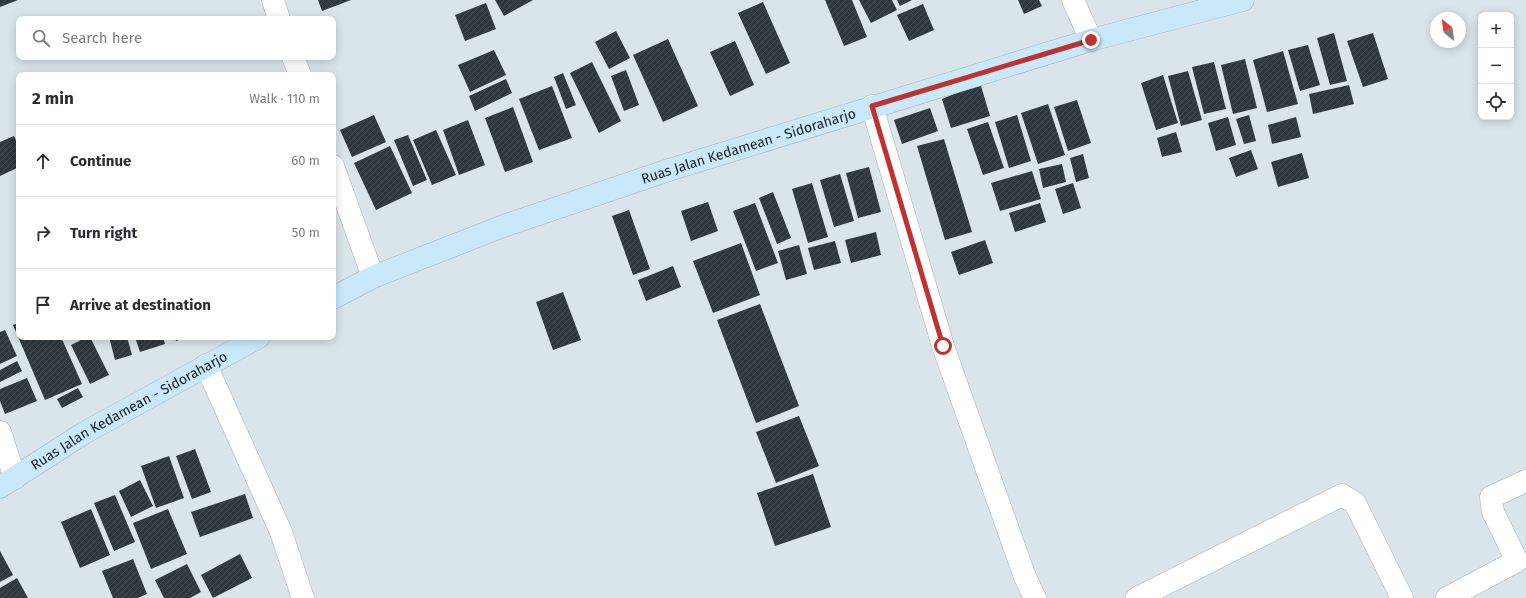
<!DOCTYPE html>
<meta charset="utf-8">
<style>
body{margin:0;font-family:"Fira Sans",sans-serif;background:#f2f2f3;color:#2b2b33}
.controls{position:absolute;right:12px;top:12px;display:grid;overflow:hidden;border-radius:8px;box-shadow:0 2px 10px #0003}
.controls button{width:36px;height:36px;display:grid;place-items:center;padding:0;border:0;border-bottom:1px solid #e1e1e2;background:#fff;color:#2b2b33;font:20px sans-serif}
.compass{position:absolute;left:1430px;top:12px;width:36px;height:36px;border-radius:50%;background:#fff;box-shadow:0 2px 10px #0003;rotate:331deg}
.stop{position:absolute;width:12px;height:12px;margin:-9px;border:3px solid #c0322e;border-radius:50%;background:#fff}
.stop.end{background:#c0322e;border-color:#fff;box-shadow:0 1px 4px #0008}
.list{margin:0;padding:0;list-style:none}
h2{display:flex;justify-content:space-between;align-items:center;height:52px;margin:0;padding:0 16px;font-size:17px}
h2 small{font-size:13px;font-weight:400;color:#7c7c81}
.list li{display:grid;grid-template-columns:26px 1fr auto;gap:12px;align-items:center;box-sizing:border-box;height:72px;padding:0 16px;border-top:1px solid #e1e1e2}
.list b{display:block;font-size:15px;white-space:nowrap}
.list em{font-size:13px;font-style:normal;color:#7c7c81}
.icon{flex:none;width:22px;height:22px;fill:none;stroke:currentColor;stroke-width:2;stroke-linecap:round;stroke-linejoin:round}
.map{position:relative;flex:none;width:1526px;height:598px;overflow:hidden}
.search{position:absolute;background:#fff;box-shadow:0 2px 10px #0003;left:16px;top:16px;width:320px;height:44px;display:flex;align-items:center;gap:10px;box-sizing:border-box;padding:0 14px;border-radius:8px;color:#7c7c81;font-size:15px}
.panel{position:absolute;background:#fff;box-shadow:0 2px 10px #0003;left:16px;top:72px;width:320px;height:268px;border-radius:8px}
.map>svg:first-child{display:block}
.building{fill:url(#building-hatch)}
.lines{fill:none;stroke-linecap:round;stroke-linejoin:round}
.street-casing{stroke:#a7b1b8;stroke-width:23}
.secondary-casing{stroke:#a7b1b8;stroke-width:23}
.street{stroke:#fff;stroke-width:22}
.secondary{stroke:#c9e8fa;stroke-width:22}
.route{stroke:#c0322e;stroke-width:5}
.labels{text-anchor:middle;stroke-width:4;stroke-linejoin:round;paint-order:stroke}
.street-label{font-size:14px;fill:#191d20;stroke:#d9e4eb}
</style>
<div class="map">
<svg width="1526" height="598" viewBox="0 0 1526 598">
<defs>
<pattern id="building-hatch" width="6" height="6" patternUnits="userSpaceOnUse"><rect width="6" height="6" fill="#2f383e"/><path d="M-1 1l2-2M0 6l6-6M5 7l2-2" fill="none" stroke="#444c51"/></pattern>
</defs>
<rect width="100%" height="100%" fill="#d9e4eb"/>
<path class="building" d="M 0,0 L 18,0 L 0,7 Z
M 318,0 L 351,0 L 322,11 Z
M 495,0 L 533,0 L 504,16 Z
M 825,0 L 852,0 L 867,37 L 844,46 Z
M 859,0 L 892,0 L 897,10 L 871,23 Z
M 897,0 L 912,0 L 900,6 Z
M 1018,0 L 1039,0 L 1042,6 L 1024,14 Z
M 763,2 L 790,63 L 766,74 L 738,13 Z
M 486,3 L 496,29 L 465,41 L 455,15 Z
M 923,4 L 934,30 L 909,41 L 897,15 Z
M 616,31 L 630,58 L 609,69 L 595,42 Z
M 1334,33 L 1347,81 L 1330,85 L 1317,38 Z
M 1373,33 L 1388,79 L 1363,87 L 1347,41 Z
M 668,39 L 698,106 L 663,122 L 633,55 Z
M 735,41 L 754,85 L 730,96 L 710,52 Z
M 1308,45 L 1320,85 L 1300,91 L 1288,50 Z
M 494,50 L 506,75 L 470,92 L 458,65 Z
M 1283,51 L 1298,104 L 1267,112 L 1253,60 Z
M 1245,59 L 1257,108 L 1233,114 L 1221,65 Z
M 592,62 L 621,121 L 599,133 L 570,73 Z
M 1214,62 L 1226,109 L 1204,114 L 1192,67 Z
M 626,70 L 639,105 L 624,111 L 611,76 Z
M 1188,71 L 1202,120 L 1181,126 L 1168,76 Z
M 563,73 L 576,105 L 566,109 L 554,77 Z
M 1163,75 L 1178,123 L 1156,130 L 1141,83 Z
M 506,79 L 512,93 L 475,111 L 469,96 Z
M 1349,85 L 1354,104 L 1313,114 L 1309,94 Z
M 552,86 L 572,138 L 539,150 L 519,99 Z
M 981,86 L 990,116 L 951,128 L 942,99 L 968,88 Z
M 1077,100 L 1091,143 L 1068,151 L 1054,107 Z
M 1048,104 L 1065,155 L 1038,164 L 1021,113 Z
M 513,107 L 533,162 L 505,172 L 485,118 Z
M 930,108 L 938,131 L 902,144 L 894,120 Z
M 374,115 L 386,142 L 352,157 L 340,130 Z
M 1017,115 L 1031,161 L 1009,168 L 995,122 Z
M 1249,115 L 1256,141 L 1244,144 L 1236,119 Z
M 1228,117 L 1236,145 L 1216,151 L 1208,123 Z
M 1296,117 L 1301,137 L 1272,144 L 1268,125 Z
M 468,120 L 485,165 L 459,175 L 443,130 Z
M 988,122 L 1004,168 L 983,175 L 967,129 Z
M 436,130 L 456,175 L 432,185 L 413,140 Z
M 1176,132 L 1182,152 L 1162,157 L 1157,138 Z
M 408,135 L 427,180 L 413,186 L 394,140 Z
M 14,136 L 19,147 L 19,167 L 0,176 L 0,142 Z
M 944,139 L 972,232 L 945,240 L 917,146 Z
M 390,146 L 412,193 L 376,210 L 354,163 Z
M 1251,150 L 1258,169 L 1236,177 L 1229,158 Z
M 1302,153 L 1309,178 L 1278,187 L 1271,162 Z
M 1083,154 L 1089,178 L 1076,182 L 1070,158 Z
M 1062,164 L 1066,182 L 1043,188 L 1039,169 Z
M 869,167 L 881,212 L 858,218 L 846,173 Z
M 1032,171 L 1041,199 L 1000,211 L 991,183 Z
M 840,174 L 854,221 L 834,227 L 820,180 Z
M 812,183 L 828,237 L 808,243 L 792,189 Z
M 1073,183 L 1081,208 L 1063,214 L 1055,189 Z
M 773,192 L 791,238 L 777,244 L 759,198 Z
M 708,202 L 718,231 L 691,241 L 681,211 Z
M 755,203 L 778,263 L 756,271 L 733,211 Z
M 1040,203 L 1046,222 L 1015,232 L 1009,213 Z
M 629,210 L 650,269 L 633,275 L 612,216 Z
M 876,232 L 881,255 L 851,263 L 845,240 Z
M 985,240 L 993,263 L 959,275 L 951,252 Z
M 835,241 L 841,263 L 814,270 L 808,248 Z
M 741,243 L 760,295 L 713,313 L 693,261 Z
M 799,245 L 807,274 L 786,280 L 778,251 Z
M 673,266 L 681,287 L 646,301 L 638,280 Z
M 563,292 L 581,340 L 553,350 L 536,302 Z
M 760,304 L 799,406 L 756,423 L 717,320 Z
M 19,323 L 19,337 L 61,337 L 82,384 L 45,400 L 13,325 Z
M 5,330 L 17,356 L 0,364 L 0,332 Z
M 87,337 L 90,337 L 109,375 L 90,384 L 71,345 Z
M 109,337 L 127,337 L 132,355 L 115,360 Z
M 135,337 L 163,337 L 165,344 L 140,352 Z
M 174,337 L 188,337 L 176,341 Z
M 17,361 L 22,371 L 0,382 L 0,370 Z
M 27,378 L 37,401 L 5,414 L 0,401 L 0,389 Z
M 78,388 L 83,397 L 62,408 L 57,399 Z
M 799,416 L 819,466 L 776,483 L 756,432 Z
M 195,449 L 211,492 L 192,499 L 176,456 Z
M 169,456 L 184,498 L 156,508 L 141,466 Z
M 813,474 L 831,527 L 775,546 L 757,493 Z
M 140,480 L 153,506 L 131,517 L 119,491 Z
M 245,494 L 253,518 L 200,537 L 191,512 Z
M 115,495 L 135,542 L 114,551 L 94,503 Z
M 91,509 L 110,555 L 80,568 L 61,522 Z
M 168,509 L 187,554 L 151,569 L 133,523 Z
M 0,551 L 13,575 L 0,582 Z
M 240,554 L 252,578 L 213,598 L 201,575 Z
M 133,559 L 147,594 L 138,598 L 113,598 L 102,571 Z
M 187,564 L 201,592 L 190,598 L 164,598 L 155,580 Z
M 17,578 L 28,598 L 0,598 L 0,588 Z"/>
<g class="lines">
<defs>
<path id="street" d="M 273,0 L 279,19
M 1073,0 L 1091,40
M 293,57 L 300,75
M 872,106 L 943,346 L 1025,577 L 1035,598
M 333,166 L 373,277
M 206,365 L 281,532 L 303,598
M 0,432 L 15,478
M 1137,598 L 1342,495 L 1355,503 L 1402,598
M 1447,598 L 1517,561 L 1493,512 L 1491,497 L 1526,481"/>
<g id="secondary">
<path id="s1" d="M 333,298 L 373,277 L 506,225 L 669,170 L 1091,40 L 1243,0"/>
<path id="s2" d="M 0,487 L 84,433 L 259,337"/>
</g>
</defs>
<use href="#street" class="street-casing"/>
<use href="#secondary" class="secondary-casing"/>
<use href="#street" class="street"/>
<use href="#secondary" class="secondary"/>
</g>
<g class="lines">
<path class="route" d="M 943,346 L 872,106 L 1091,40"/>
</g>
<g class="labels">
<g class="street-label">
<text dy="5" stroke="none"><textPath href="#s1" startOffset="443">Ruas Jalan Kedamean - Sidoraharjo</textPath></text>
<text dy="5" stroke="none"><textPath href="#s2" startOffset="150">Ruas Jalan Kedamean - Sidoraharjo</textPath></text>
</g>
</g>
</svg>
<div class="controls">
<button>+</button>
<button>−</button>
<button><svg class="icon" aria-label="locate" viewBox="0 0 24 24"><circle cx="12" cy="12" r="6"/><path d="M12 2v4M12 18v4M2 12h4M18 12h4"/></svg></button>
</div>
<svg class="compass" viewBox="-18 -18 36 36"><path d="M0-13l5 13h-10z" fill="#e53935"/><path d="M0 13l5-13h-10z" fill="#7c7c81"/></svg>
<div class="stop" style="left:943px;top:346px"></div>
<div class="stop end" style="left:1091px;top:40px"></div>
<div class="search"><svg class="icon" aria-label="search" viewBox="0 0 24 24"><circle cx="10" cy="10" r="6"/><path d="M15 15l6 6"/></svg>Search here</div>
<section class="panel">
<h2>2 min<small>Walk · 110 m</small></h2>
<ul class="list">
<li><svg class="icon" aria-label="ahead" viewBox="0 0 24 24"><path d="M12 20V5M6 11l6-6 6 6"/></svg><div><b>Continue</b></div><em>60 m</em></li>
<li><svg class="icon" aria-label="right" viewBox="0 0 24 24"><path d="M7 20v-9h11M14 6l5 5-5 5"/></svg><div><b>Turn right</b></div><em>50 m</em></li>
<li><svg class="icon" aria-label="arrive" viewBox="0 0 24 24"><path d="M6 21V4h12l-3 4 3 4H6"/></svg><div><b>Arrive at destination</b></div></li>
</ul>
</section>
</div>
